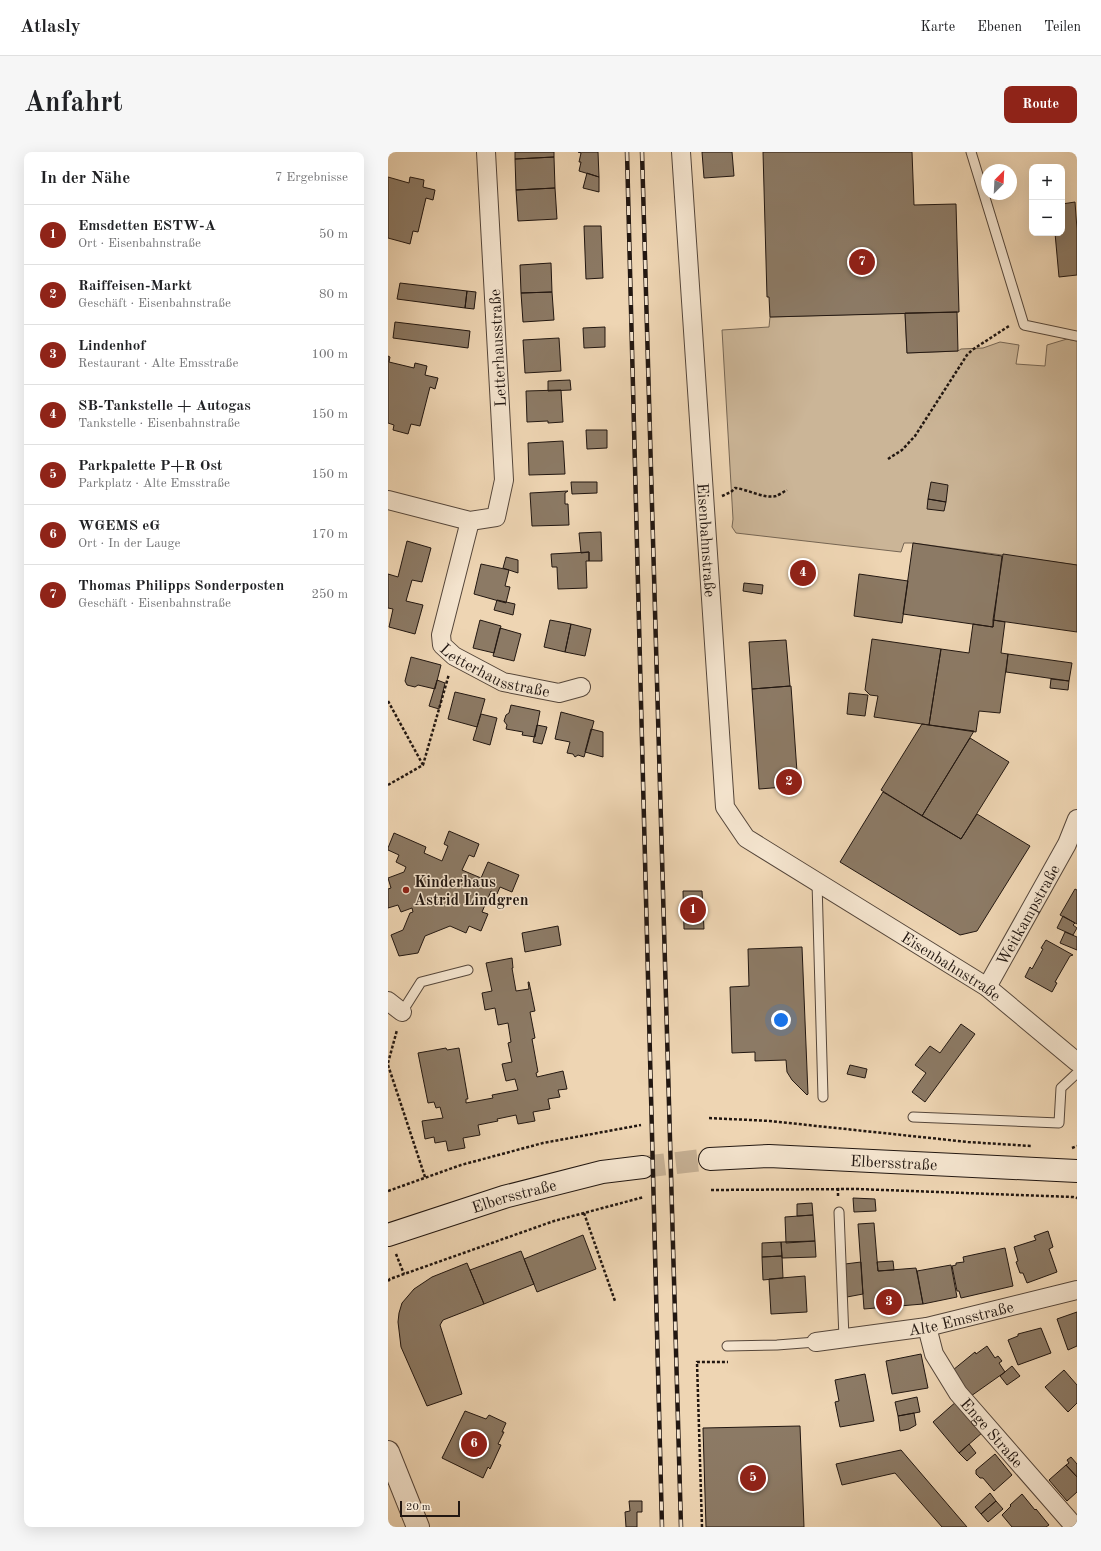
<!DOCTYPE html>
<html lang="de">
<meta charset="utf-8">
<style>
body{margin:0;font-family:"Old Standard TT",serif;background:#f6f6f6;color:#202124}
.controls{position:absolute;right:12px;top:12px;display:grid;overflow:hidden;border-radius:8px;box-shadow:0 4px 16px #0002}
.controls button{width:36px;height:36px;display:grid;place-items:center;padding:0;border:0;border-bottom:1px solid #e0e0e0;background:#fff;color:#202124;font:20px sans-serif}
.compass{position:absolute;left:593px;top:12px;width:36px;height:36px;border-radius:50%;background:#fff;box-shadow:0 4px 16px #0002;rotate:24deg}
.scale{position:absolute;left:12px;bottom:10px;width:60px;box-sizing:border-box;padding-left:4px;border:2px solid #221711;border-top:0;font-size:11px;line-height:14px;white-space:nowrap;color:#221711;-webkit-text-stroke:3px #f4e4ce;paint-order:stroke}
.you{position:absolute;left:393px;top:868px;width:14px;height:14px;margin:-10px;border:3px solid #fff;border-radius:50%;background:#1a73e8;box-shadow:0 0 0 6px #1a73e833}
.badge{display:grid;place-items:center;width:26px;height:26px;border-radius:50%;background:#8f2418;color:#fff;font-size:13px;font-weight:700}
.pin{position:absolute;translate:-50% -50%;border:2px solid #fff;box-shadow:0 1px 4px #0006}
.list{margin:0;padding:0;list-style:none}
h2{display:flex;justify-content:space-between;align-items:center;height:52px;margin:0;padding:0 16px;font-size:17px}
h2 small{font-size:13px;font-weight:400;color:#757577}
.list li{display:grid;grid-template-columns:26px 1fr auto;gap:12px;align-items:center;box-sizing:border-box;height:60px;padding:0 16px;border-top:1px solid #e0e0e0}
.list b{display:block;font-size:15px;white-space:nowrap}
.list p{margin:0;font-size:13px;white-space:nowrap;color:#757577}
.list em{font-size:13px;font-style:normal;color:#757577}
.map{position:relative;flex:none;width:689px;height:1375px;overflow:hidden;border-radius:8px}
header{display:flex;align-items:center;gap:24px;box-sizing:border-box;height:56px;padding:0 20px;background:#fff;border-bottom:1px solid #e0e0e0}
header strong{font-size:19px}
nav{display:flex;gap:22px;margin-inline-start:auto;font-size:14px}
.intro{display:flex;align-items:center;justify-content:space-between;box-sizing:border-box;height:96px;padding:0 24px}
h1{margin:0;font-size:28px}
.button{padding:10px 18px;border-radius:8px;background:#8f2418;color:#fff;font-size:14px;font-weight:700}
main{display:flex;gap:24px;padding:0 24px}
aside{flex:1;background:#fff;border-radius:8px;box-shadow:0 4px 16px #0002}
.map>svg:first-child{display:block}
.green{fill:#cbb597;stroke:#766654}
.building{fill:#8c7a65;stroke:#221711}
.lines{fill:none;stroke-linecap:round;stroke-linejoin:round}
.secondary-tunnel{stroke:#c5af93;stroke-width:22;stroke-dasharray:22 11;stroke-linecap:butt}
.service-casing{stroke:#55463a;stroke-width:11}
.minor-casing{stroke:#55463a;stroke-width:20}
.tertiary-casing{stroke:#55463a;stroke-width:24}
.secondary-casing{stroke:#221711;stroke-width:24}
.path{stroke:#221711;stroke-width:2.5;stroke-dasharray:3 2;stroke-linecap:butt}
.service{stroke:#f4e4ce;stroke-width:9}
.minor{stroke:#f4e4ce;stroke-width:18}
.tertiary{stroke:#f4e4ce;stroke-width:22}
.secondary{stroke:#f4e4ce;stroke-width:22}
.rail-casing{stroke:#221711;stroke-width:4.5}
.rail{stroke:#f4e4ce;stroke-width:3;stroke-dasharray:9;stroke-linecap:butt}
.poi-dot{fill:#8f2418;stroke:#f4e4ce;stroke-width:1.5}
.labels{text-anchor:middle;stroke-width:3;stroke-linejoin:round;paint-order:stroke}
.street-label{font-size:16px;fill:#221711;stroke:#f4e4ce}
.poi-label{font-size:16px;font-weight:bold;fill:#221711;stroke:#f4e4ce;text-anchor:start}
</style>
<header>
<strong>Atlasly</strong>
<nav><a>Karte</a><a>Ebenen</a><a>Teilen</a></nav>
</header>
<div class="intro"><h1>Anfahrt</h1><a class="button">Route</a></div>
<main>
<aside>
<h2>In der Nähe<small>7 Ergebnisse</small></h2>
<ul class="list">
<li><span class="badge">1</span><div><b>Emsdetten ESTW-A</b><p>Ort · Eisenbahnstraße</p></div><em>50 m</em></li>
<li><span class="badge">2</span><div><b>Raiffeisen-Markt</b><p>Geschäft · Eisenbahnstraße</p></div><em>80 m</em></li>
<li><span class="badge">3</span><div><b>Lindenhof</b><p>Restaurant · Alte Emsstraße</p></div><em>100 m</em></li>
<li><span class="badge">4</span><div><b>SB-Tankstelle + Autogas</b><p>Tankstelle · Eisenbahnstraße</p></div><em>150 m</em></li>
<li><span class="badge">5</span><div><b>Parkpalette P+R Ost</b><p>Parkplatz · Alte Emsstraße</p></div><em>150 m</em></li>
<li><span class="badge">6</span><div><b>WGEMS eG</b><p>Ort · In der Lauge</p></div><em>170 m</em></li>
<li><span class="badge">7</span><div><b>Thomas Philipps Sonderposten</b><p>Geschäft · Eisenbahnstraße</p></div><em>250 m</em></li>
</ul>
</aside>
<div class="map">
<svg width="689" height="1375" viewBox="0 0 689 1375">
<rect width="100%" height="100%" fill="#eed5b3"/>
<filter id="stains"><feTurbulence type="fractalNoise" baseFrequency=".005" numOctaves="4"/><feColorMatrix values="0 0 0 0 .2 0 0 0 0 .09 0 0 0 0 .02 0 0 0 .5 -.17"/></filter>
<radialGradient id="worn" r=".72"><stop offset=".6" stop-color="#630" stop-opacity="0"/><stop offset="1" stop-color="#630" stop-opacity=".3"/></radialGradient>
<path class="green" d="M 517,161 L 519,201 L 570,199 L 573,197 L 595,196 L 612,190 L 631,193 L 628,212 L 657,214 L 659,193 L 679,187 L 689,189 L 689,413 L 525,391 L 516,391 L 513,400 L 348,381 L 344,375 L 345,367 L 334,178 L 381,175 L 382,165 Z"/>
<path class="building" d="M 127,0 L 166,0 L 166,5 L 127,7 Z
M 190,0 L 210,0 L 211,25 L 191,19 L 193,10 L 191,10 L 193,1 Z
M 314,0 L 344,0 L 346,24 L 316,26 Z
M 375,0 L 524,0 L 526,53 L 568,52 L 571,160 L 382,165 L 381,145 L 379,145 Z
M 166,5 L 167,36 L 128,38 L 127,7 Z
M 199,21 L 211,25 L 211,40 L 195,36 Z
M 0,25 L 21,31 L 22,25 L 36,28 L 35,35 L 47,38 L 45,48 L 38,46 L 30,80 L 25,79 L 22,92 L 0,86 Z
M 167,36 L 169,67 L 130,69 L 128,38 Z
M 687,50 L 689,77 L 689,123 L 671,125 L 667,81 L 674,81 L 674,52 Z
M 196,74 L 213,74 L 215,126 L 198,127 Z
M 163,111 L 164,140 L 133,141 L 132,113 Z
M 12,131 L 79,139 L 77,156 L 9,147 Z
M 79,139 L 88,140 L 86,157 L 77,156 Z
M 164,140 L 166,168 L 135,170 L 133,141 Z
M 569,160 L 570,199 L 519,201 L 517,161 Z
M 7,170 L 82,179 L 80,196 L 5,186 Z
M 217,175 L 217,195 L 196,196 L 195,176 Z
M 171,186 L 173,219 L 137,221 L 135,188 Z
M 0,204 L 2,205 L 1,210 L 26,216 L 27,211 L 39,214 L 37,223 L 50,226 L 47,237 L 42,235 L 32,274 L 23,272 L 20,282 L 5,278 L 6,273 L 0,271 Z
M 182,228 L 183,238 L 160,239 L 160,229 Z
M 173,238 L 175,270 L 160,271 L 160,269 L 139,270 L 138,239 Z
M 198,278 L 219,278 L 219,296 L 199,297 Z
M 175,289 L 177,322 L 141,323 L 140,291 Z
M 183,330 L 209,330 L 209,341 L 184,342 Z
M 543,330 L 560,333 L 558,350 L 540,347 Z
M 180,339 L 177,341 L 177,352 L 180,352 L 181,373 L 144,374 L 142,341 Z
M 540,347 L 558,350 L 556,359 L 539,357 Z
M 213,380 L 214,409 L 201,409 L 201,400 L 193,401 L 191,381 Z
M 19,389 L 43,396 L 34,430 L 24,428 L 18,449 L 35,453 L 27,482 L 1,475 L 5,457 L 0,456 L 0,422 L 10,425 Z
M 525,391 L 614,404 L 605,475 L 515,462 Z
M 201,400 L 201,409 L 198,409 L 199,436 L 170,437 L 169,415 L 164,415 L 163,402 Z
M 615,402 L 689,413 L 689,480 L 605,468 Z
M 118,405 L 130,408 L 130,421 L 115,416 Z
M 93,412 L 121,418 L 117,434 L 122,435 L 118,451 L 86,442 Z
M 405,419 L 414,431 L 410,434 L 401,422 Z
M 471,422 L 520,429 L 514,471 L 466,464 Z
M 356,431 L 375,433 L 374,442 L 355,439 Z
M 109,448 L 127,452 L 125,463 L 106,458 Z
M 92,468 L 113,474 L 106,501 L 85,496 Z
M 162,468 L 183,472 L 177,500 L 156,495 Z
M 605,468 L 617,470 L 613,501 L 620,502 L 612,561 L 591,559 L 588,580 L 541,573 L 553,497 L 581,501 L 585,472 L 605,475 Z
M 183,472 L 203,477 L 197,504 L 177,500 Z
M 112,476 L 133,482 L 126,509 L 105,504 Z
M 484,487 L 553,497 L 541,573 L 486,565 L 490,544 L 482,543 L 477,538 Z
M 398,488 L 402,534 L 364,537 L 361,490 Z
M 620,502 L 684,511 L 681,529 L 618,520 Z
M 23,505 L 53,513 L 47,537 L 30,533 L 27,535 L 19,533 L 17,529 Z
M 663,527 L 681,529 L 680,538 L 662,536 Z
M 49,528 L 57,531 L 51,557 L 41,554 Z
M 403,534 L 410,634 L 371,637 L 364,537 Z
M 67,540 L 97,547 L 89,575 L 60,567 Z
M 461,541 L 480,543 L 477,564 L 459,562 Z
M 123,553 L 152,559 L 147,585 L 134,583 L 135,580 L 118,577 L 119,573 L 116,569 L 118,563 L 121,561 Z
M 173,560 L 206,569 L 196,605 L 190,603 L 187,605 L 185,602 L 179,601 L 182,590 L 167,587 Z
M 93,562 L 109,566 L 102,593 L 85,588 Z
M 534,572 L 586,579 L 534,664 L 493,638 Z
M 149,573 L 159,575 L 154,592 L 145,590 Z
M 203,577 L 215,580 L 215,605 L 197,600 Z
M 582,586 L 621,610 L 573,687 L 534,664 Z
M 495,640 L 573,687 L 589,662 L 642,694 L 589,779 L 572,783 L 452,710 Z
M 61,679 L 91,692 L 86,705 L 81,703 L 74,718 L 93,726 L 100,710 L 131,723 L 124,740 L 112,735 L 109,742 L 103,739 L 94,760 L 100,762 L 93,779 L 81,774 L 78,781 L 62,774 L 37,784 L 30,801 L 11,804 L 3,783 L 15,778 L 22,761 L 25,760 L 24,756 L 13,760 L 10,753 L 0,756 L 0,737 L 3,736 L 0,726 L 16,720 L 18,715 L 8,710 L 11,703 L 0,698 L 0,696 L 6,681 L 38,695 L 36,701 L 54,709 L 60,694 L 56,692 Z
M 687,737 L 689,738 L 689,772 L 672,763 Z
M 295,739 L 314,739 L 316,777 L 296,777 Z
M 675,764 L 687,771 L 685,773 L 689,776 L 685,783 L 669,776 Z
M 170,774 L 173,793 L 137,800 L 134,781 Z
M 677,780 L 689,785 L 689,798 L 672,791 Z
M 658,788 L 685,803 L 682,804 L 667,830 L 669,831 L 664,840 L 637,825 L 642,815 L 644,817 L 655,797 L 653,796 Z
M 414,795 L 420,942 L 419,943 L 404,928 L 399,920 L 398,908 L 367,909 L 367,900 L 344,901 L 342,835 L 361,834 L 360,797 Z
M 124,806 L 125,816 L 124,816 L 128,839 L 141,837 L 140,830 L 141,830 L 147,859 L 142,860 L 147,886 L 144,887 L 150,920 L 148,921 L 149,925 L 175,919 L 179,937 L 170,938 L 172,945 L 160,947 L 162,957 L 145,960 L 147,969 L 130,972 L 128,963 L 109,967 L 110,969 L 90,973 L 92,983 L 75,986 L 77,996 L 60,999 L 58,989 L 47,991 L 46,985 L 37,987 L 34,969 L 55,966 L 52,955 L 48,956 L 46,950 L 40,951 L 30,901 L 58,896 L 59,898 L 71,896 L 80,947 L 78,947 L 78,951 L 105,946 L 104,943 L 130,938 L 127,927 L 118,929 L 114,912 L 124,910 L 120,891 L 123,890 L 120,871 L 110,873 L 107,856 L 97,858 L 94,841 L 104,839 L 98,811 Z
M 573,872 L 587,882 L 537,950 L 524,940 L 538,921 L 527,913 L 542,894 L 552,901 Z
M 462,913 L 479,917 L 477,926 L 459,922 Z
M 465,1046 L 487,1047 L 488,1059 L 466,1060 Z
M 424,1051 L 425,1063 L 409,1064 L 409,1052 Z
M 425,1063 L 427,1089 L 398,1091 L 397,1065 Z
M 486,1071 L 490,1119 L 528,1116 L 535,1152 L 476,1157 L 470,1072 Z
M 660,1079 L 665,1095 L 661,1097 L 669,1120 L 639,1131 L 635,1121 L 632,1121 L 628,1110 L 630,1109 L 626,1095 L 648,1088 L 646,1084 Z
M 195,1083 L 208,1117 L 149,1140 L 136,1107 Z
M 427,1089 L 428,1105 L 394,1106 L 393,1090 Z
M 393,1090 L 394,1104 L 374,1105 L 374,1091 Z
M 617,1096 L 625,1134 L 573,1146 L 571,1139 L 569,1139 L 564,1114 L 568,1113 L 568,1111 L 576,1110 L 575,1105 Z
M 133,1099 L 146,1132 L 96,1152 L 82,1118 Z
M 394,1104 L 395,1126 L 375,1128 L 374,1105 Z
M 505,1109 L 506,1118 L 490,1119 L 489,1110 Z
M 473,1110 L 475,1142 L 459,1145 L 457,1112 Z
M 79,1111 L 96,1152 L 55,1168 L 52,1173 L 74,1242 L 39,1254 L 13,1195 L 10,1170 L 11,1161 L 14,1151 L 26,1137 L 44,1125 Z
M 563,1113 L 569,1145 L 535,1152 L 529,1119 Z
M 417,1124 L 419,1160 L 383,1162 L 381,1127 Z
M 689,1160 L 689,1194 L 680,1198 L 669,1167 Z
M 653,1176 L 663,1201 L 630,1213 L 620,1188 L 630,1184 L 630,1182 Z
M 599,1194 L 607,1206 L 610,1204 L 614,1209 L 611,1211 L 617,1220 L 583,1244 L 565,1218 L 587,1200 L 588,1202 Z
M 533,1202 L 540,1236 L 504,1242 L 498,1209 Z
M 624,1214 L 632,1224 L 619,1233 L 612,1224 Z
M 676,1218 L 689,1233 L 689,1251 L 680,1260 L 657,1235 Z
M 477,1222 L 486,1269 L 452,1275 L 447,1250 L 451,1249 L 447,1228 Z
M 529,1245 L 532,1260 L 510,1264 L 507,1250 Z
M 569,1249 L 595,1280 L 571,1301 L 545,1270 Z
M 77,1259 L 98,1267 L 101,1263 L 118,1271 L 114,1280 L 116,1280 L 110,1292 L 113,1293 L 102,1317 L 100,1315 L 95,1326 L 54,1306 Z
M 526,1261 L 528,1273 L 521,1277 L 512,1279 L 510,1264 Z
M 412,1274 L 416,1375 L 318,1375 L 315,1276 Z
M 581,1292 L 588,1301 L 579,1309 L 571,1301 Z
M 513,1298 L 579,1375 L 554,1375 L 507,1321 L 454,1333 L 448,1312 Z
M 607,1302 L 624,1323 L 606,1339 L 595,1326 L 592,1326 L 588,1322 L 588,1318 Z
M 683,1305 L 689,1312 L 689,1325 L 678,1313 L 681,1311 L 679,1308 Z
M 678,1313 L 689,1325 L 689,1340 L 679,1349 L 661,1328 Z
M 602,1341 L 608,1349 L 593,1362 L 587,1355 Z
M 634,1342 L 647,1358 L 648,1357 L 661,1373 L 658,1375 L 624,1375 L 614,1363 L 623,1354 L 622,1353 Z
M 241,1349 L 254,1349 L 254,1360 L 249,1360 L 249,1375 L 238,1375 L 237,1360 L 242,1359 Z
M 608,1349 L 615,1357 L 600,1370 L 593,1362 Z"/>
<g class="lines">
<path class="secondary-tunnel" d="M 255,1015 L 322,1007"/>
<defs>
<path id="service" d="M 583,0 L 636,173 L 689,184
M 429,730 L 435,945
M 14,860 L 33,830 L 80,818
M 525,965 L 671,971 L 673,936 L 689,921
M 451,1060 L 456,1186
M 339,1194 L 389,1193 L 428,1190"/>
<g id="minor">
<path id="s1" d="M 293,0 L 337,655 L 358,686 L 599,835 L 689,910"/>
<path d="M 0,348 L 82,369 L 108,365 L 116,328 L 98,0"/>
<path id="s2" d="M 82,369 L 53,483 L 54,493 L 66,504 L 115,530 L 171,541 L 193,535"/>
<path id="s3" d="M 599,835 L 679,692 L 689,667"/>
<path d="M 0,849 L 14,860"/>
<path id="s4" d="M 539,1175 L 546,1202 L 570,1241 L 687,1375"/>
<path id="s5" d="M 428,1190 L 539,1175 L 689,1138"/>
</g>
<path id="tertiary" d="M 0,1300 L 30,1375"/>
<g id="secondary">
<path id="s6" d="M 322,1007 L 381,1004 L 689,1019"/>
<path id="s7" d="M 0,1083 L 116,1045 L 214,1020 L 255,1015"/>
</g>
</defs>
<use href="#service" class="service-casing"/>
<use href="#minor" class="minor-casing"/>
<use href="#tertiary" class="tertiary-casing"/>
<use href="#secondary" class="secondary-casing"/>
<path class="path" d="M 500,307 L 514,298 L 527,284 L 579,203 L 584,198 L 621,174
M 334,344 L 343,340 L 347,336 C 359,337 376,347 388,344 C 391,343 395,340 399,338
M 0,549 L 35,613
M 0,633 L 35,613 L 61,522
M 0,911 L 9,878
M 0,913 L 37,1025
M 321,966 L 382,969 L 580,990 L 643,994
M 684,996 L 689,994
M 450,1036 L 450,1046
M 323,1038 L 469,1037 L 685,1045 L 689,1046
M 0,1039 L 73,1013 L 155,991 L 253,973
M 196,1061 L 227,1149
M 8,1102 L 16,1122
M 0,1129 L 2,1127 L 16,1122 L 166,1069 L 256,1045
M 314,1375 L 309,1210 L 340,1210"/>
<use href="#service" class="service"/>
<use href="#minor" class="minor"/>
<use href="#tertiary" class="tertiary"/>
<use href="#secondary" class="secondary"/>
<defs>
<path id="rail" d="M 239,0 L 274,1375
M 254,0 L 293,1375"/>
</defs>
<use href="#rail" class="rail-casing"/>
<use href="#rail" class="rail"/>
</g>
<circle class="poi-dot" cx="18" cy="738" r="4"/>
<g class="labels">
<g class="street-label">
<text transform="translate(109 196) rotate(-93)" y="6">Letterhausstraße</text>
<text dy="6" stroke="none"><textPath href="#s1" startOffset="389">Eisenbahnstraße</textPath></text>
<text dy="6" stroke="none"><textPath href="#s2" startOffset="188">Letterhausstraße</textPath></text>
<text dy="6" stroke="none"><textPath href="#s3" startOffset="83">Weitkampstraße</textPath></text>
<text dy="6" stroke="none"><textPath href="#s1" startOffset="936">Eisenbahnstraße</textPath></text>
<text dy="6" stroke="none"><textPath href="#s6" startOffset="184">Elbersstraße</textPath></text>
<text dy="6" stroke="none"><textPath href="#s7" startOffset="132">Elbersstraße</textPath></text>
<text dy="6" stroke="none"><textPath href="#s5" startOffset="147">Alte Emsstraße</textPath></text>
<text dy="6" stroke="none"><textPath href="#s4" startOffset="126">Enge Straße</textPath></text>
</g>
<g class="poi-label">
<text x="26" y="735">Kinderhaus<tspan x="26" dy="18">Astrid Lindgren</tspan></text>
</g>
</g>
<rect width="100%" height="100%" filter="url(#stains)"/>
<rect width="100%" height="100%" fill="url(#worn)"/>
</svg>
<div class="controls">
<button>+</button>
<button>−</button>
</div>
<svg class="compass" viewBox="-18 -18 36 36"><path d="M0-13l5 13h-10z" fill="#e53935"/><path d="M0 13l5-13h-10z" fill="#757577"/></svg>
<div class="scale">20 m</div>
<div class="you"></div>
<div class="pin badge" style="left:305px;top:758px">1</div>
<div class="pin badge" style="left:401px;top:630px">2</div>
<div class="pin badge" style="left:501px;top:1150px">3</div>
<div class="pin badge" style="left:415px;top:421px">4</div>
<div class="pin badge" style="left:365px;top:1326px">5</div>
<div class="pin badge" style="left:86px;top:1292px">6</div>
<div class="pin badge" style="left:474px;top:110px">7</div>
</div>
</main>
